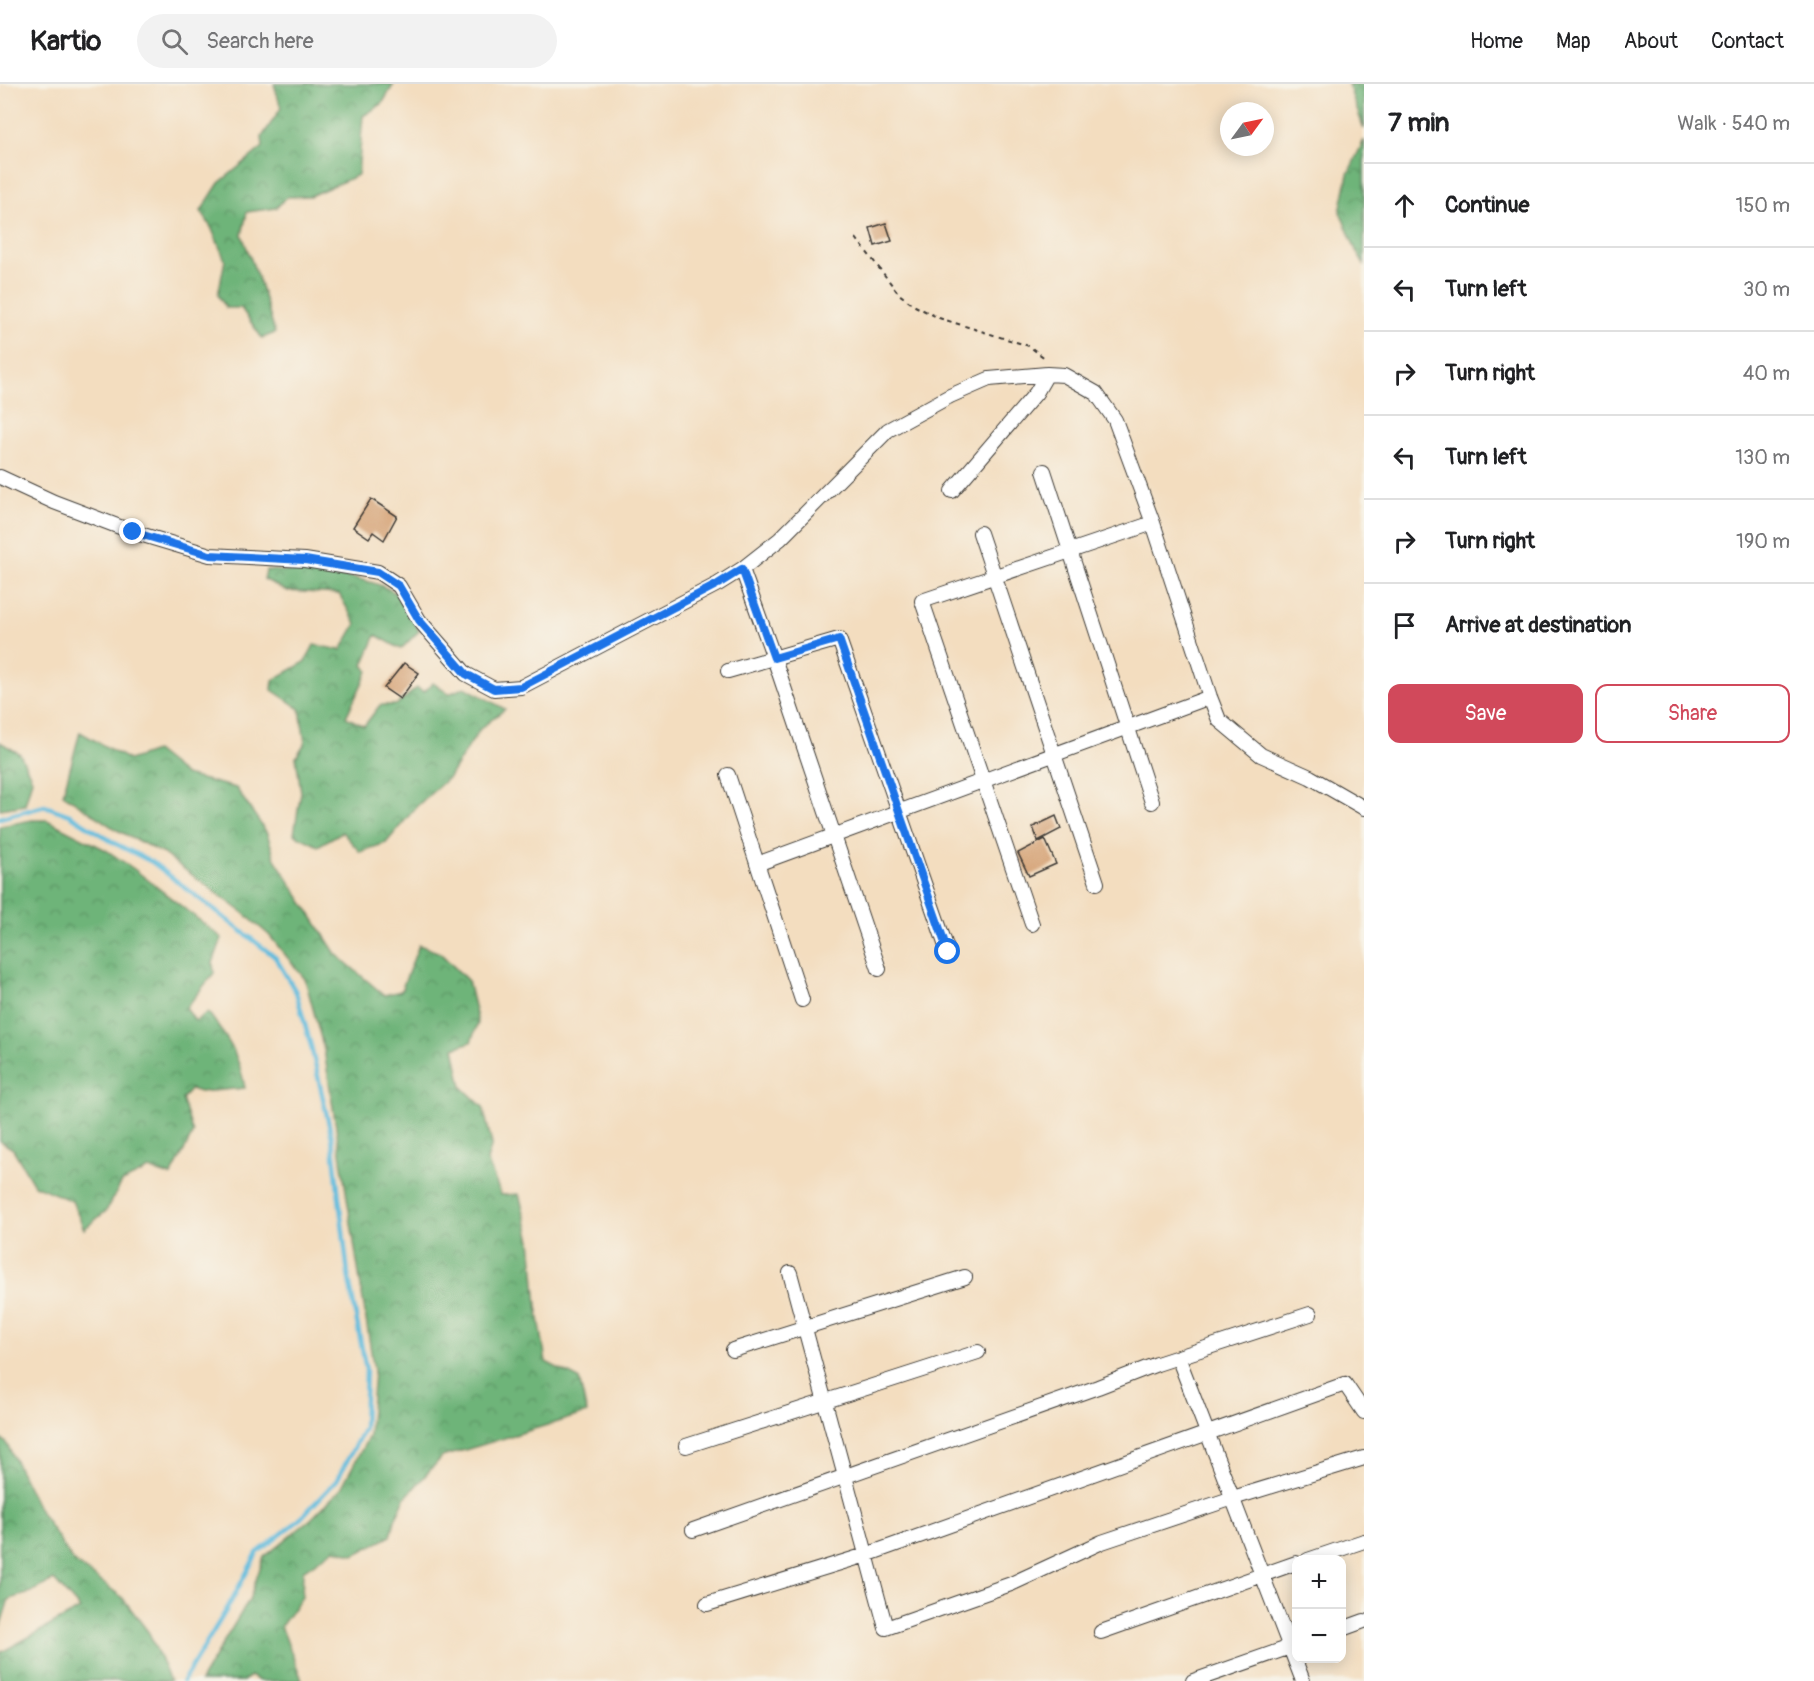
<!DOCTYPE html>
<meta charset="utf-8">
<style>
body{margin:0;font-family:Pangolin,sans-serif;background:#f2f2f2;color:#202124}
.controls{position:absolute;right:18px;bottom:18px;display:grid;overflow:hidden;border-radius:12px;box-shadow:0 3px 15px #0003}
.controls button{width:54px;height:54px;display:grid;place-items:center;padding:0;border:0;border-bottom:2px solid #e0e0e0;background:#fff;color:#202124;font:30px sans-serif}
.compass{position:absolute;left:1220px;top:18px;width:54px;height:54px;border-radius:50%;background:#fff;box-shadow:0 3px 15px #0003;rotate:57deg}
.stop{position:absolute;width:18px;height:18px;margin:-14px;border:4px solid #1a73e8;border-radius:50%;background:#fff}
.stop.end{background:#1a73e8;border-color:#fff;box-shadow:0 2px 6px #0008}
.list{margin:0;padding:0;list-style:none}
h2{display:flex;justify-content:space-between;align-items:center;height:78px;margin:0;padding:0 24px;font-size:26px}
h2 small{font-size:20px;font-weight:400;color:#757577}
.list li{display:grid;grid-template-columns:39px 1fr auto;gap:18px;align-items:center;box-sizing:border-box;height:84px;padding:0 24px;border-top:2px solid #e0e0e0}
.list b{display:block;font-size:22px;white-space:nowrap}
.list em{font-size:20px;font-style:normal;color:#757577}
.actions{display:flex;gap:12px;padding:18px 24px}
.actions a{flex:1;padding:14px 0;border:2px solid #d1495b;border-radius:12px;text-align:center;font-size:21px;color:#d1495b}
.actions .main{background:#d1495b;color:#fff}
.icon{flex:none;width:33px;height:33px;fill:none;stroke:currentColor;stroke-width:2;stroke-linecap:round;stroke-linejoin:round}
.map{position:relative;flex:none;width:1364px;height:1597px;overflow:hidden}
header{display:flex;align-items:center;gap:36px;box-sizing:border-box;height:84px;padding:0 30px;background:#fff;border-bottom:2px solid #e0e0e0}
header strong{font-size:28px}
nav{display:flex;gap:33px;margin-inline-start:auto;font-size:21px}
.search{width:420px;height:54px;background:#f2f2f2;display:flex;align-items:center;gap:15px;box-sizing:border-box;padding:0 21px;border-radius:33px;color:#757577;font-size:22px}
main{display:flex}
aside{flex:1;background:#fff}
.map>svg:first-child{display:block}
.forest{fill:url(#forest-crowns);stroke:#45684a;stroke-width:1.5}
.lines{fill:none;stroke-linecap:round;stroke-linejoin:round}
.stream{stroke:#5fbbdd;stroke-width:4.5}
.building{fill:#d39d6e}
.minor-casing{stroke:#3c3934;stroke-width:16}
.path{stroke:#3c3934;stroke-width:2;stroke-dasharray:4.5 4.5;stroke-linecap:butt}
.minor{stroke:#fff;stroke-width:14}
.route{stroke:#1a73e8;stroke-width:8}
</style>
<header>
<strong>Kartio</strong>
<div class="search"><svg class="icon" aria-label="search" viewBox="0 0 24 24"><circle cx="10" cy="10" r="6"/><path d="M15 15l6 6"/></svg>Search here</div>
<nav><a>Home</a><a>Map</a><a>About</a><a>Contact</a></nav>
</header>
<main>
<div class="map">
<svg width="1364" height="1597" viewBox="0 0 1364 1597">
<defs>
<pattern id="forest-crowns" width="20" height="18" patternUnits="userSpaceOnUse" patternTransform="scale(1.5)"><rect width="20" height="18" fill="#6eb479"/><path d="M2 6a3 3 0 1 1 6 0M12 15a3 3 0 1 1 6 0" fill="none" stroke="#5a9262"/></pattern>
</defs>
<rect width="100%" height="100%" fill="#f7f3e8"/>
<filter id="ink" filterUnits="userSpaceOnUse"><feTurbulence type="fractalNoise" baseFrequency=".0167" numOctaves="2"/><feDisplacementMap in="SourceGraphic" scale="12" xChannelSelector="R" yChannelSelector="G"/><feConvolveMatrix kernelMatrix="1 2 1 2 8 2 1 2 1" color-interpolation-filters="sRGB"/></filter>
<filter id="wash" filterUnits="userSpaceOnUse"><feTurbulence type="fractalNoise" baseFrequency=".008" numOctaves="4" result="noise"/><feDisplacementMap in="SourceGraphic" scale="24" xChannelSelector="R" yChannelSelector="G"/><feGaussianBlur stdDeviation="1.35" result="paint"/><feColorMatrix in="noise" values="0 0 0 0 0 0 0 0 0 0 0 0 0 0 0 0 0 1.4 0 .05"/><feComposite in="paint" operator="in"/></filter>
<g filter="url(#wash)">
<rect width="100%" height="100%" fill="#f3ddbf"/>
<path class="forest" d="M 274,0 L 394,0 L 382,20 L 363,32 L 358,91 L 310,112 L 287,113 L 276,124 L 247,128 L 242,151 L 262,205 L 275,249 L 262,254 L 241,224 L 226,224 L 218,211 L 225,176 L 211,143 L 201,127 L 219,99 L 263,63 L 262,53 L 281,24 Z
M 1348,0 L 1364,0 L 1364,45 Z
M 1364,56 L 1364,181 L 1357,169 L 1340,128 L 1348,90 Z
M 266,486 C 299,488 378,489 401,514 C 409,522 413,537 419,547 L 401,565 L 376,551 L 363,581 L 368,587 L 346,633 L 364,642 L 380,621 L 396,621 L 417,604 L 424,608 L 433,599 L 449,610 L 465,603 L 505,625 L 480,645 L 449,693 L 417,722 L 386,759 L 360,768 L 342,748 L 318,762 L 294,750 L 301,708 L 296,673 L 305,659 L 300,625 L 272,606 L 273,596 L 305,578 L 314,561 L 341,566 L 356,540 L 339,510 L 286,507 L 264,495 Z
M 80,648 L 129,676 L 155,667 L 185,691 L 236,704 L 267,749 L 275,775 L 336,870 L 384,911 L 401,907 L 419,861 L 440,869 L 468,897 L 478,939 L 471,958 L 454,964 L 462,1003 L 483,1023 L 492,1060 L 487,1076 L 501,1111 L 519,1110 L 531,1156 L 537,1221 L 546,1278 L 579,1295 L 587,1329 L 442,1373 L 405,1414 L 395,1436 L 391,1452 L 354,1471 L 335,1465 L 303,1487 L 302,1513 L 281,1542 L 302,1596 L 300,1597 L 259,1597 L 251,1592 L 243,1597 L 200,1597 L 249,1516 L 264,1473 L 311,1435 L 340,1406 L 369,1352 L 374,1287 L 324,966 L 305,895 L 269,851 L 241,827 L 162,769 L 115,745 L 63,710 Z
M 0,658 L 20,670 L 32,695 L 25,721 L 0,725 Z
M 32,736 L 47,736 L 106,766 L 134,785 L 222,854 L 213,879 L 214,889 L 186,924 L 195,937 L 208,928 C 229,957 238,968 245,1004 L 200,1008 L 191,1005 L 182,1015 L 193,1049 L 171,1092 L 149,1085 L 122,1098 L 106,1127 L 84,1145 L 72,1117 L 34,1101 L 13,1065 L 0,1057 L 0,742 Z
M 0,1354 L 6,1358 L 37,1422 L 73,1477 L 122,1513 L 149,1549 L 170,1597 L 0,1597 L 0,1569 L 80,1525 L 54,1496 L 27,1510 L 9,1515 L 0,1543 Z"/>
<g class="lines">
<path class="stream" d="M 0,734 L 45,722 L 70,731 L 116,760 L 152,778 L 275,873 L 296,908 L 311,962 L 332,1054 L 348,1190 L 366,1286 L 364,1344 L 337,1396 L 298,1437 L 257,1469 L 227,1525 L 183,1597"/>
</g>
<g id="blocks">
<path class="building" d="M 886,139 L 892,157 L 875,162 L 870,144 Z
M 371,415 L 397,432 L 384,456 L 373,448 L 369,454 L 353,443 Z
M 404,579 L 419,589 L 400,615 L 384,604 Z
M 1056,732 L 1061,745 L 1038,757 L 1033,743 Z
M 1045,755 L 1056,780 L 1029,792 L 1018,769 Z"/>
</g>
</g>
<g filter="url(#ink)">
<use href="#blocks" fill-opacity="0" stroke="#3c3934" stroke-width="1.5"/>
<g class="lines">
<defs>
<path id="minor" d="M 1044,387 L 1152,718
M 0,393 L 54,418 L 133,448 L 210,471 L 305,476 L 378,488 L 399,502 L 419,536 L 466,590 L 494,605 L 521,603 L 718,500 L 742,485 L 780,455 L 888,346 L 950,312 L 989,295 L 1047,290 L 1064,291 L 1096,309 L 1115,336 L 1153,439 L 1210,613 L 1219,636 L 1261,671 L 1310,693 L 1364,724
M 952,407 L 1036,309 L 1047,290
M 980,449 L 1097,799
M 742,485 L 774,574 L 879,885
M 728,587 L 839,555 L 948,868
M 728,691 L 802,916
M 757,780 L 1210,613
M 1032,840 L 922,517 L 1153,439
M 790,1189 L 886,1544 L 1011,1500 L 1102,1458 L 1233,1414 L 1364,1374
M 733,1266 L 965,1193
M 1178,1273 L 1303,1597
M 686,1362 L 978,1268
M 693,1446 L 1098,1303 L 1157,1280 L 1310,1230
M 1308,1476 L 1364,1457
M 707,1520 L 866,1471 L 1345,1300 L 1364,1328
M 1342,1545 L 1364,1537
M 1101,1548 L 1296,1479
M 1193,1597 L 1296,1561"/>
</defs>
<use href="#minor" class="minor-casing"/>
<path class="path" d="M 856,154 L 899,210 L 915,222 L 939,234 L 1029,262 L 1046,275"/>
<use href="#minor" class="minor"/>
</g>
</g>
<g class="lines" filter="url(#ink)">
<path class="route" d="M 133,448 L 210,471 L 305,476 L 378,488 L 399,502 L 419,536 L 466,590 L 494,605 L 521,603 L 718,500 L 742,485 L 774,574 L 839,555 L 948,868"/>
</g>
</svg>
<div class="controls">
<button>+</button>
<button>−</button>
</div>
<svg class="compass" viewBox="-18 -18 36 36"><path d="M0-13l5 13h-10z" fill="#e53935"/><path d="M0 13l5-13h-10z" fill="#757577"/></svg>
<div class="stop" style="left:948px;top:868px"></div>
<div class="stop end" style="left:133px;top:448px"></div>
</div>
<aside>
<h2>7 min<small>Walk · 540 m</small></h2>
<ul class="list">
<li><svg class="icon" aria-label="ahead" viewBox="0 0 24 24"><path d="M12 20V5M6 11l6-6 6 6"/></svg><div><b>Continue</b></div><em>150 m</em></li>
<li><svg class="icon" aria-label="left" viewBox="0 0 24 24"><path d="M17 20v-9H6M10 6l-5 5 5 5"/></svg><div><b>Turn left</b></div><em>30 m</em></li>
<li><svg class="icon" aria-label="right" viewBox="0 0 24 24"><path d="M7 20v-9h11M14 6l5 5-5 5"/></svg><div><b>Turn right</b></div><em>40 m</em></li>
<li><svg class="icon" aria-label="left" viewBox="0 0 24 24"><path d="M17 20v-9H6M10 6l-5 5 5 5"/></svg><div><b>Turn left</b></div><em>130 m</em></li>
<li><svg class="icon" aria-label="right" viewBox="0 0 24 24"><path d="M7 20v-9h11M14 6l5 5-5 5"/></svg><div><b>Turn right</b></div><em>190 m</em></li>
<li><svg class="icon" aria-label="arrive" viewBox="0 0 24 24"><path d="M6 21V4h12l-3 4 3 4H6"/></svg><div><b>Arrive at destination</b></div></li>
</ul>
<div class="actions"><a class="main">Save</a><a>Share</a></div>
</aside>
</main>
